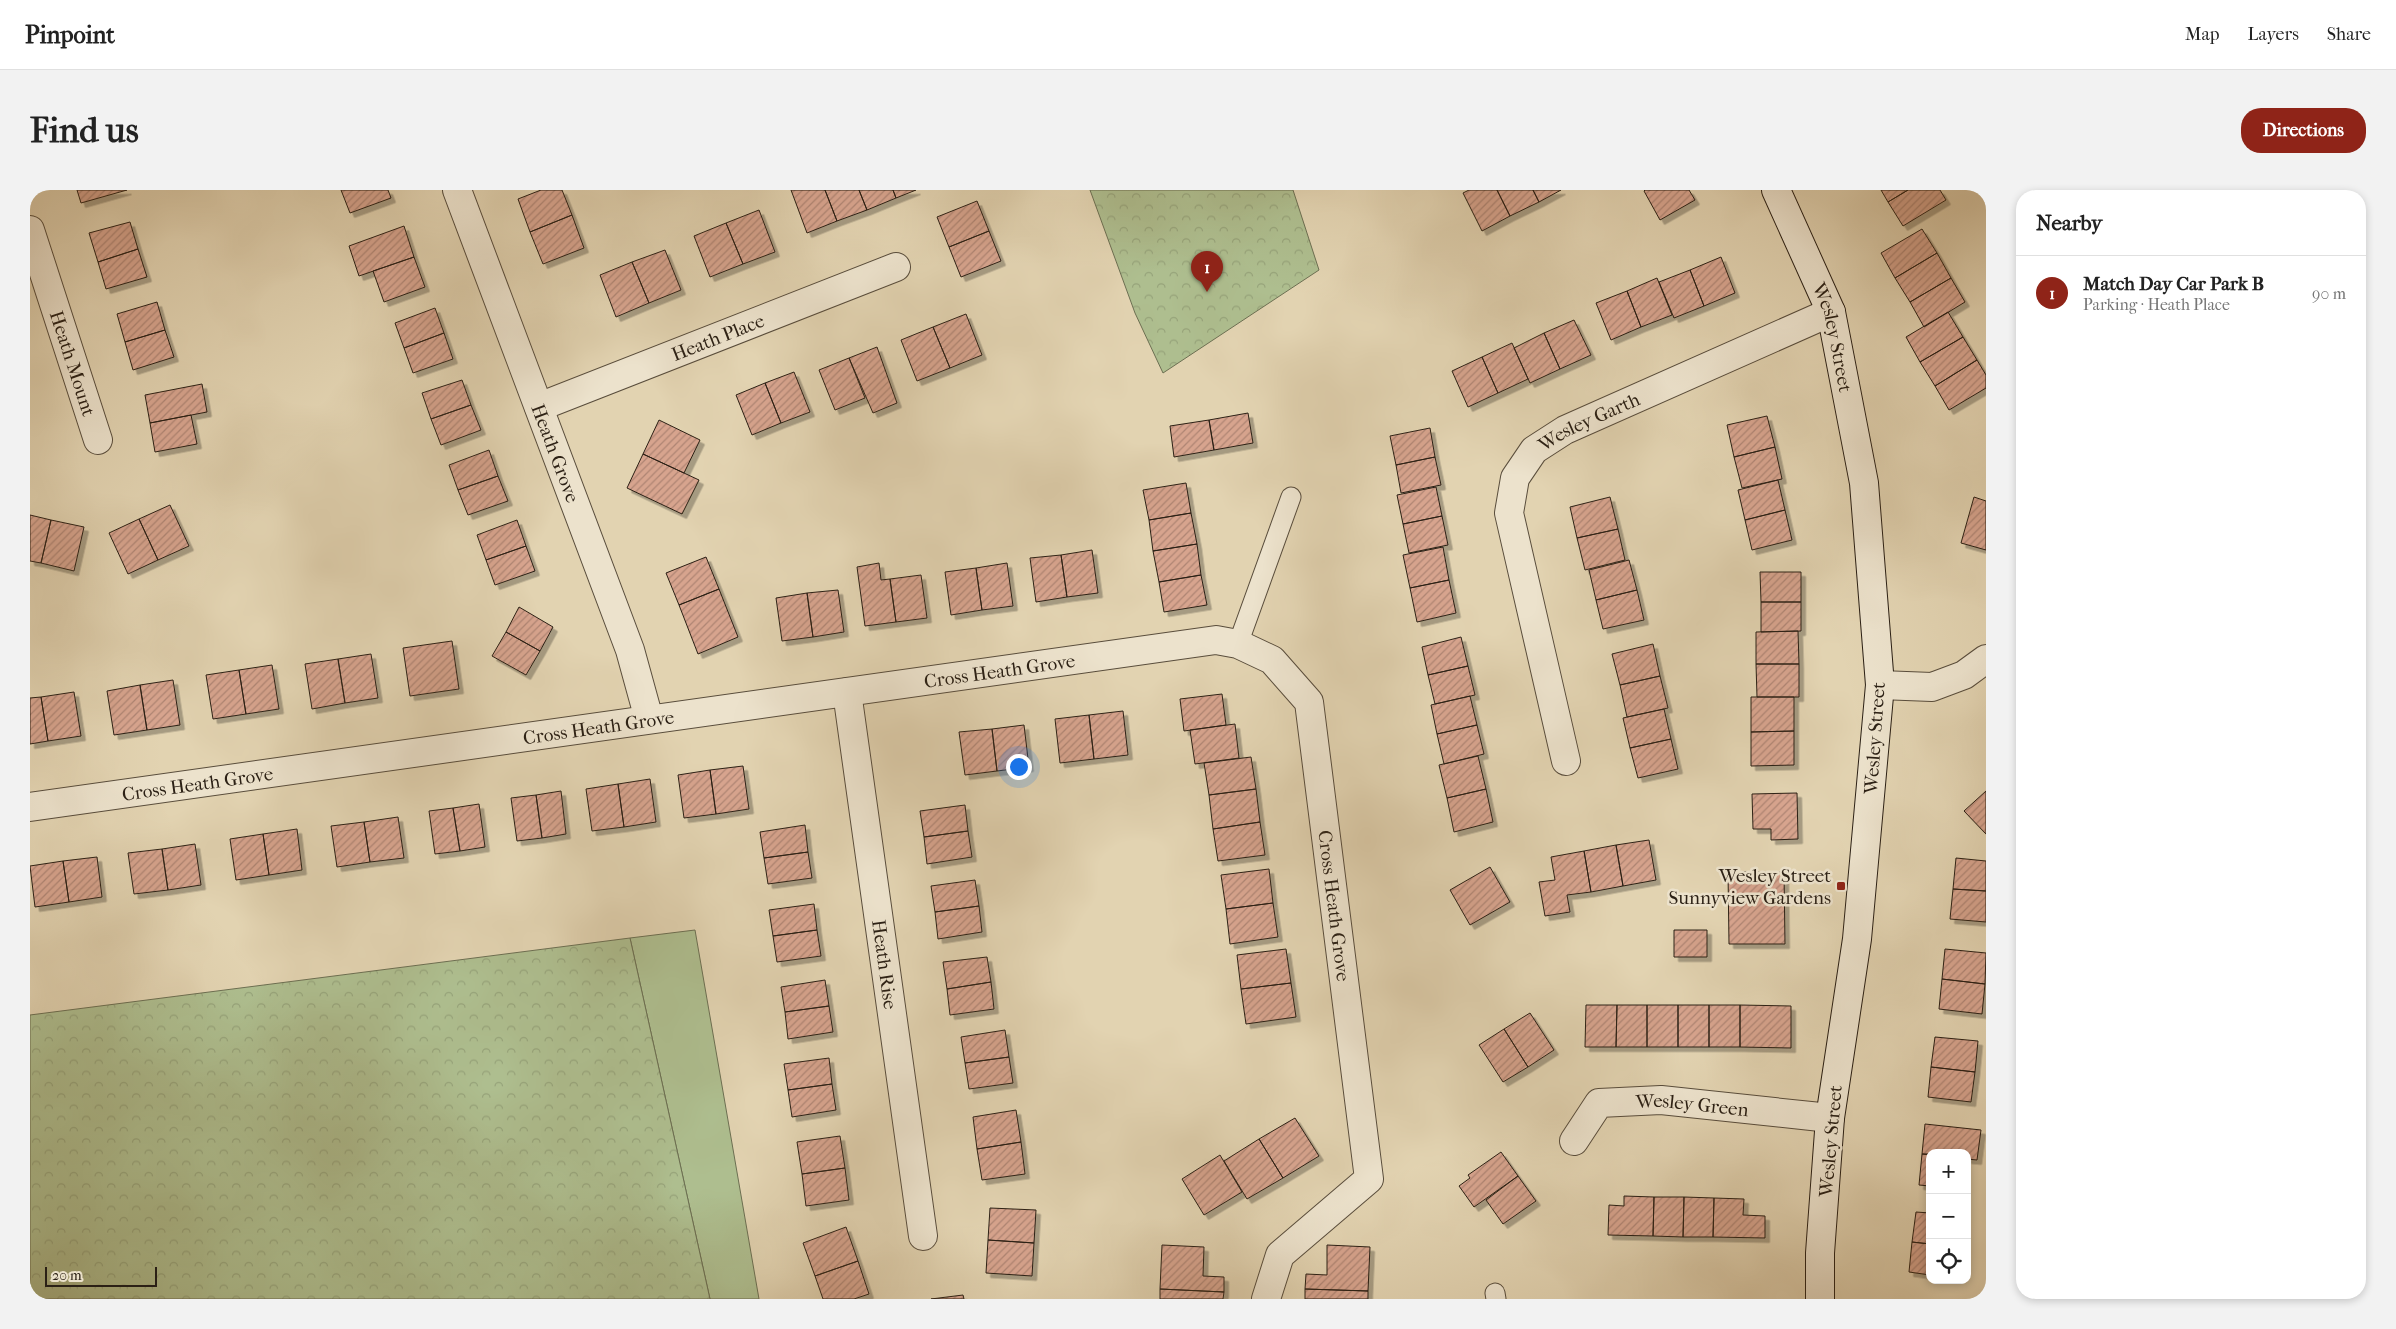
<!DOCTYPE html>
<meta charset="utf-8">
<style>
body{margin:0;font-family:"IM FELL French Canon",serif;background:#f2f2f2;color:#222}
.controls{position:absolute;right:15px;bottom:15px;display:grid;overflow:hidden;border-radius:10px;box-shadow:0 2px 8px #0003}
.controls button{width:45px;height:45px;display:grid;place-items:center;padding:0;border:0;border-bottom:1px solid #e0e0e0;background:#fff;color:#222;font:25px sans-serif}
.scale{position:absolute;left:15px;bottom:12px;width:112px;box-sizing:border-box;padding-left:5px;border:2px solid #2b2015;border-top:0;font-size:14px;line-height:18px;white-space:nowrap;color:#2b2015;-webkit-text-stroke:4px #ece2cc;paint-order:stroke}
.you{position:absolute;left:988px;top:576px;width:18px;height:18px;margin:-12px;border:4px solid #fff;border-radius:50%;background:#1a73e8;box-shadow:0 0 0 8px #1a73e833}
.badge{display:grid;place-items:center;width:32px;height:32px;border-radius:50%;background:#8f2418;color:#fff;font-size:16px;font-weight:700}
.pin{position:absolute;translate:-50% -41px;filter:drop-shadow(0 1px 2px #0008)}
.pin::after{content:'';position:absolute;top:26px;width:18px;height:15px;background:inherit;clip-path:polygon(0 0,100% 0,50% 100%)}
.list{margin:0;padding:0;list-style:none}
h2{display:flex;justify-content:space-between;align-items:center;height:65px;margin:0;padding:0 20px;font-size:21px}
h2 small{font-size:16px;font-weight:400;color:#767676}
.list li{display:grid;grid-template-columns:32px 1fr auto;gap:15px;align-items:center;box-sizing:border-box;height:75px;padding:0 20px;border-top:1px solid #e0e0e0}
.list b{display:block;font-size:19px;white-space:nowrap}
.list p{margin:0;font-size:16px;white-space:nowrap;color:#767676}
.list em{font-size:16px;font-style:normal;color:#767676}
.icon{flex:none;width:28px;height:28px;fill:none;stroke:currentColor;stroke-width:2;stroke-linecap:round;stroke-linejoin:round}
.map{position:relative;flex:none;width:1956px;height:1109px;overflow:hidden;border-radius:20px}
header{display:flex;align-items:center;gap:30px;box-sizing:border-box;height:70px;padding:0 25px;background:#fff;border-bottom:1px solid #e0e0e0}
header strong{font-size:24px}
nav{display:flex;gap:28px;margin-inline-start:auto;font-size:18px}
.intro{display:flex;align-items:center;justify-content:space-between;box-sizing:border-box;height:120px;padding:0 30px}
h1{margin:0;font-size:35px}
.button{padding:12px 22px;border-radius:20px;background:#8f2418;color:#fff;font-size:18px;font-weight:700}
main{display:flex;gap:30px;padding:0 30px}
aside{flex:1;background:#fff;border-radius:20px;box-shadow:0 2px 8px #0003}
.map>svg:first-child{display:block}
.grass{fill:#aebe8f;stroke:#6c6f52}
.park{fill:url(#park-crowns);stroke:#6c6f52}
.building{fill:url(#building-hatch);stroke:#2b2015;filter:url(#shadow)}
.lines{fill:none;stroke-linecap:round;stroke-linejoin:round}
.lane-casing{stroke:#594d3c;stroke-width:21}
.street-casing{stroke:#594d3c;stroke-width:30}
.secondary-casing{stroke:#2b2015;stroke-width:30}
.lane{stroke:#ece2cc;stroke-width:19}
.street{stroke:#ece2cc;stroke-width:28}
.secondary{stroke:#ece2cc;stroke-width:28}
.poi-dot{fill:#8f2418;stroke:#ece2cc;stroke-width:2}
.labels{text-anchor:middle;stroke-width:5;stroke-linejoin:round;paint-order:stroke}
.street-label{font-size:19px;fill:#2b2015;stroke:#ece2cc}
.poi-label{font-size:19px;fill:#2b2015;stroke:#ece2cc;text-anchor:end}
</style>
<header>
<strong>Pinpoint</strong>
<nav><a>Map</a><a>Layers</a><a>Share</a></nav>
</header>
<div class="intro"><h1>Find us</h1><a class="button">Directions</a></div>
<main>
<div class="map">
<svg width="1956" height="1109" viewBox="0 0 1956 1109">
<defs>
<pattern id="park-crowns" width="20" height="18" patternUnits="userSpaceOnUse" patternTransform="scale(1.25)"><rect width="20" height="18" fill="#aebe8f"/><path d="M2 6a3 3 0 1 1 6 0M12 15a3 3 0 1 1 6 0" fill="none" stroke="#96a37a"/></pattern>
<pattern id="building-hatch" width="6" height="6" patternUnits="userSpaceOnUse" patternTransform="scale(1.25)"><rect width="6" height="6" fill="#d7a48e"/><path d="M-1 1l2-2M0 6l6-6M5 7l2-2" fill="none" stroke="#af8573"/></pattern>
<filter id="shadow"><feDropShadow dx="4.5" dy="4.5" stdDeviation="0" flood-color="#0004"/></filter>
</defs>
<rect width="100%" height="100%" fill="#e2d3b1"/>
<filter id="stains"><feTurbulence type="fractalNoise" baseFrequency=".004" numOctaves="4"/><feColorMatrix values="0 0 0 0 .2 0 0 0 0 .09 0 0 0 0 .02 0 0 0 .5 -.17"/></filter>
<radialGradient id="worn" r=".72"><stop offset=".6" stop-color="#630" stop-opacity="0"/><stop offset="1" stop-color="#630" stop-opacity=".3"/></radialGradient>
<path class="grass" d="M 665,740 L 729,1109 L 680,1109 L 600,748 Z"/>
<path class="park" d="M 1060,0 L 1263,0 L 1289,80 L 1133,183 L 1105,123 Z
M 600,748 L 680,1109 L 0,1109 L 0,825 Z"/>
<path class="building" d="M 47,0 L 97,0 L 51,13 Z
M 311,0 L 358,0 L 361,8 L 320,23 Z
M 511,0 L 532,0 L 542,25 L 500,42 L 488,9 Z
M 761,0 L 795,0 L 807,31 L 777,43 Z
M 795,0 L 829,0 L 837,20 L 807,31 Z
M 829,0 L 863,0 L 866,8 L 837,20 Z
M 863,0 L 886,0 L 866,8 Z
M 1439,0 L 1467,0 L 1480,26 L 1452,41 L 1433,3 Z
M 1467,0 L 1503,0 L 1509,12 L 1480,26 Z
M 1503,0 L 1531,0 L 1509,12 Z
M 1615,0 L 1659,0 L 1665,10 L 1630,30 L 1614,1 Z
M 1851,0 L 1878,0 L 1858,12 Z
M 1878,0 L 1910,0 L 1916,10 L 1873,36 L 1858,12 Z
M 947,11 L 959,41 L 919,57 L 907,27 Z
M 729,20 L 745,62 L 713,74 L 696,33 Z
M 542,25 L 554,58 L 513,74 L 500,42 Z
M 100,32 L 108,59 L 68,72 L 59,43 Z
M 696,33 L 713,74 L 680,87 L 664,46 Z
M 374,36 L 384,67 L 329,86 L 319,56 Z
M 1892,39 L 1907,63 L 1865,88 L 1851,63 Z
M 959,41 L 971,71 L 931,87 L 919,57 Z
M 108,59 L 117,87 L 76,99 L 68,72 Z
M 635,60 L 651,100 L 619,113 L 602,72 Z
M 1907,63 L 1921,88 L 1880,112 L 1865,88 Z
M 384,67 L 395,97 L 354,112 L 343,81 Z
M 1691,67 L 1705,103 L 1674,116 L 1660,80 Z
M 602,72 L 619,113 L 586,127 L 570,85 Z
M 1660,80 L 1674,116 L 1644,128 L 1629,92 Z
M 1627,88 L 1642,125 L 1611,137 L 1597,101 Z
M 1921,88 L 1935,112 L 1894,137 L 1880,112 Z
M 1597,101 L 1611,137 L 1581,150 L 1566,113 Z
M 127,112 L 135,140 L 95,152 L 87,124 Z
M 405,118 L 414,143 L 374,158 L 365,133 Z
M 1918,122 L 1933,147 L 1890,172 L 1876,147 Z
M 936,124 L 952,165 L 920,178 L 903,137 Z
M 1544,130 L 1561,165 L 1530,179 L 1514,143 Z
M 903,137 L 920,178 L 887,191 L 871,150 Z
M 135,140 L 144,167 L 103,180 L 95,152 Z
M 414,143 L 423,169 L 383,183 L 374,158 Z
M 1514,143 L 1530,179 L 1500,193 L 1484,158 Z
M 1933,147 L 1947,170 L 1905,196 L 1890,172 Z
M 1482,153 L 1498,189 L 1468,203 L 1452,167 Z
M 847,157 L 867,213 L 843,223 L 819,168 Z
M 1452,167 L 1468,203 L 1438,217 L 1422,181 Z
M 819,168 L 835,208 L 805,220 L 789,180 Z
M 1947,170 L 1956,185 L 1956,198 L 1919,220 L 1905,196 Z
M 764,182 L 780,222 L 751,233 L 735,193 Z
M 432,190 L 441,215 L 401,229 L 392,203 Z
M 735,193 L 751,233 L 722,245 L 706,205 Z
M 172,194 L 177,222 L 120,233 L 115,205 Z
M 441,215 L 451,240 L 411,255 L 401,229 Z
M 1218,223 L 1223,253 L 1184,260 L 1179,230 Z
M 161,225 L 167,254 L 125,262 L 120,233 Z
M 1737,226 L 1745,257 L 1704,267 L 1697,235 Z
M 629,230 L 670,250 L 654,283 L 613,264 Z
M 1179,230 L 1184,260 L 1144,267 L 1140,236 Z
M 1400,238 L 1405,267 L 1366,275 L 1360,246 Z
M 1745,257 L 1752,289 L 1712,298 L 1704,267 Z
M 459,260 L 468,286 L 428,300 L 419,275 Z
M 613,264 L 669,290 L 652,324 L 597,298 Z
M 1405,267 L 1411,295 L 1371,303 L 1366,275 Z
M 468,286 L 478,311 L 438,325 L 428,300 Z
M 1748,290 L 1755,320 L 1715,330 L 1708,300 Z
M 1156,293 L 1161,323 L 1119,330 L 1113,300 Z
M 1406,297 L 1412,326 L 1373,334 L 1367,305 Z
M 1580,307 L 1588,339 L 1547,348 L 1540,317 Z
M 1944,307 L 1956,311 L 1956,360 L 1931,353 Z
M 140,315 L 159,356 L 128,370 L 109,329 Z
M 1755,320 L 1762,350 L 1722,360 L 1715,330 Z
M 1161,323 L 1167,354 L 1123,361 L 1119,330 Z
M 0,325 L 21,330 L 11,373 L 0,371 Z
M 1412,326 L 1418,355 L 1379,363 L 1373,334 Z
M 109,329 L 128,370 L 98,384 L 79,343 Z
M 21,330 L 54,337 L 44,381 L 11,373 Z
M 487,330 L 496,356 L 456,370 L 447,345 Z
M 1588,339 L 1595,370 L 1555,380 L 1547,348 Z
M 1167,354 L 1171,385 L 1129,392 L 1123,361 Z
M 496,356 L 505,381 L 465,395 L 456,370 Z
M 1413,357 L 1419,390 L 1380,398 L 1373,365 Z
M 1062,360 L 1068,403 L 1037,407 L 1031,365 Z
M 1031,365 L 1037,407 L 1006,412 L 1000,368 Z
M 676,367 L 689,399 L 649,415 L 636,383 Z
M 1599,370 L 1607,400 L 1566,410 L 1559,380 Z
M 849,373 L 851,390 L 860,389 L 866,432 L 835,436 L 827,377 Z
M 977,373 L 983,416 L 952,420 L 946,378 Z
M 946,378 L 952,420 L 921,425 L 915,382 Z
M 1730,382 L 1771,382 L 1771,412 L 1731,412 Z
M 891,385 L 897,428 L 866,432 L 860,389 Z
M 1171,385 L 1177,415 L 1134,422 L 1129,392 Z
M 1419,390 L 1426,423 L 1387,432 L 1380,398 Z
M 689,399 L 708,447 L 668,464 L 649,415 Z
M 808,400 L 814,442 L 783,447 L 777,403 Z
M 1607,400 L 1614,430 L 1573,439 L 1566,410 Z
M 777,403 L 783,447 L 752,451 L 746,408 Z
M 1731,412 L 1771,412 L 1771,441 L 1731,442 Z
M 489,417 L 523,437 L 510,461 L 476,442 Z
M 1768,441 L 1769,474 L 1726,474 L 1726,442 Z
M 476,442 L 510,461 L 496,485 L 462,466 Z
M 1431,447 L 1438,476 L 1398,485 L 1392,457 Z
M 422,451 L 429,499 L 380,506 L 373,458 Z
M 1623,454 L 1630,486 L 1590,495 L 1582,464 Z
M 341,464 L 348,508 L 315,513 L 308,469 Z
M 308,469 L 315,513 L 282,519 L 275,474 Z
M 1726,474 L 1769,474 L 1769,507 L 1727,507 Z
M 242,475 L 249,519 L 216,524 L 209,480 Z
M 1438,476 L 1445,505 L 1405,514 L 1398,485 Z
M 209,480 L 216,524 L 183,529 L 176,485 Z
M 1630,486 L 1638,518 L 1597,527 L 1590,495 Z
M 143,490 L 150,535 L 117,540 L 110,495 Z
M 110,495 L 117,540 L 84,545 L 77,501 Z
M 44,502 L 51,546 L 18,551 L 11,507 Z
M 1192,504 L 1196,535 L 1154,541 L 1150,509 Z
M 1440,506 L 1447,535 L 1407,544 L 1401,515 Z
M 11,507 L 18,551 L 0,554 L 0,508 Z
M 1721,507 L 1764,507 L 1764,541 L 1721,542 Z
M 1634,519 L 1641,549 L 1600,558 L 1593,528 Z
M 1093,521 L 1098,565 L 1064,569 L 1059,525 Z
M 1059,525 L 1064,569 L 1030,573 L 1025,529 Z
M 1205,534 L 1209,568 L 1165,574 L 1160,540 Z
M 994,535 L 999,577 L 967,581 L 962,539 Z
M 1447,535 L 1454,564 L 1414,574 L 1407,544 Z
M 962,539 L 967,581 L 935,585 L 929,542 Z
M 1764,541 L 1764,575 L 1721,576 L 1721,542 Z
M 1641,549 L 1648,579 L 1608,588 L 1600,558 Z
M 1448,566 L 1456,599 L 1417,608 L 1409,575 Z
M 1221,567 L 1226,599 L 1179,605 L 1174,573 Z
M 713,576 L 719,619 L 686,624 L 680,580 Z
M 680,580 L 686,624 L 654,628 L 648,585 Z
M 620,589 L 626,632 L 594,637 L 588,594 Z
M 588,594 L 594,637 L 562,641 L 556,599 Z
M 1226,599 L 1230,632 L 1183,639 L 1179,605 Z
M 1456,599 L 1463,632 L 1424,642 L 1417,608 Z
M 531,601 L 536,644 L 512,648 L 506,605 Z
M 1956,601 L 1956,644 L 1934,621 Z
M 1767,603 L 1768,649 L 1741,650 L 1741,639 L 1723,639 L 1722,604 Z
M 506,605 L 512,648 L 487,651 L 481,608 Z
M 449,614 L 455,657 L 430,661 L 423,618 Z
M 935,615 L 938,641 L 894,647 L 890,621 Z
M 423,618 L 430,661 L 405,664 L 399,621 Z
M 368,627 L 374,668 L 340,672 L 334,632 Z
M 334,632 L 340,672 L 307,677 L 301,636 Z
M 1230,632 L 1235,665 L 1188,671 L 1183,639 Z
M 775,635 L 778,662 L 734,668 L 730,642 Z
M 267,639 L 272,680 L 239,685 L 233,644 Z
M 938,641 L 942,667 L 897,674 L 894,647 Z
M 233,644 L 239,685 L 206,690 L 200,649 Z
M 1619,650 L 1626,690 L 1593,696 L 1586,655 Z
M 165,654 L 171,695 L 138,700 L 132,659 Z
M 1586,655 L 1593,696 L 1561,702 L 1554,661 Z
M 132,659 L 138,700 L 104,704 L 98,663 Z
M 1554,661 L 1561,702 L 1537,705 L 1540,722 L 1515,726 L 1509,692 L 1525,690 L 1521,667 Z
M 778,662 L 782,688 L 738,694 L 734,668 Z
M 67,667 L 72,707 L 39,712 L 33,671 Z
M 1926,668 L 1956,671 L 1956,701 L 1923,699 Z
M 33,671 L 39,712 L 5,717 L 0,676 Z
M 1460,677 L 1480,712 L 1440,735 L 1420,700 Z
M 1239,679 L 1243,713 L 1196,719 L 1191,685 Z
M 1698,682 L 1754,682 L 1755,754 L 1699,754 Z
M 945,690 L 949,716 L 905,722 L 901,696 Z
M 1923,699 L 1956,701 L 1956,732 L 1920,729 Z
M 1243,713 L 1248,747 L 1200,754 L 1196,719 Z
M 784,714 L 787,740 L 743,746 L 739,720 Z
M 949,716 L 952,742 L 908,749 L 905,722 Z
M 787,740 L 791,766 L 747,772 L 743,746 Z
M 1644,740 L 1677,740 L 1677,767 L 1644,767 Z
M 1256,759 L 1261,793 L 1211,799 L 1207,765 Z
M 1915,759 L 1956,763 L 1955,794 L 1912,789 Z
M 957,767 L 961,792 L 917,799 L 913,772 Z
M 1912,789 L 1955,794 L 1952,824 L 1909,819 Z
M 795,790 L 799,816 L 755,822 L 751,797 Z
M 961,792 L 964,819 L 920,825 L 917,799 Z
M 1261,793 L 1266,827 L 1216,834 L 1211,799 Z
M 1556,815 L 1587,815 L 1586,857 L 1555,857 Z
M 1587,815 L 1617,815 L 1617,857 L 1586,857 Z
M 1617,815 L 1648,815 L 1648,857 L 1617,857 Z
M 1648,815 L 1679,815 L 1679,857 L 1648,857 Z
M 1679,815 L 1710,815 L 1710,857 L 1679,857 Z
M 1710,815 L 1761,816 L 1761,858 L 1710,857 Z
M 799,816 L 803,842 L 758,849 L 755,822 Z
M 1500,823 L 1524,860 L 1498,877 L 1474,839 Z
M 1474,839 L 1498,877 L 1473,892 L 1449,855 Z
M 975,840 L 979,867 L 935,873 L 931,847 Z
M 1905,847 L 1948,851 L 1945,882 L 1901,877 Z
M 979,867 L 983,893 L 939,899 L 935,873 Z
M 799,868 L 802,894 L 758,900 L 754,874 Z
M 1901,877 L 1945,882 L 1941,912 L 1898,907 Z
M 802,894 L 806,920 L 762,927 L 758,900 Z
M 986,920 L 991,952 L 947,959 L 943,927 Z
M 1265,928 L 1289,966 L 1253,988 L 1229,949 Z
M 1895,934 L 1951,940 L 1947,970 L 1937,969 L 1937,963 L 1892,964 Z
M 810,946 L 815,978 L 772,984 L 767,952 Z
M 1229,949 L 1253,988 L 1217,1009 L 1194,971 Z
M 991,952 L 995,984 L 952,990 L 947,959 Z
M 1471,962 L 1488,986 L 1444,1017 L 1429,996 L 1440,988 L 1438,985 Z
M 1892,964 L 1900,965 L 1900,996 L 1889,995 Z
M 1190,965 L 1212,1002 L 1174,1025 L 1152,989 Z
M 815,978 L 819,1010 L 776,1016 L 772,984 Z
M 1488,986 L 1506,1011 L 1473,1034 L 1456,1010 Z
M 1594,1006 L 1624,1007 L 1623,1046 L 1578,1045 L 1579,1015 L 1594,1016 Z
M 1624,1007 L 1654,1007 L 1653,1047 L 1623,1046 Z
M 1654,1007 L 1684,1008 L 1683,1047 L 1653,1047 Z
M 1684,1008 L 1714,1009 L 1713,1025 L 1735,1026 L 1735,1048 L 1683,1047 Z
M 960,1018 L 1006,1020 L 1004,1053 L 958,1050 Z
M 1886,1022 L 1900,1023 L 1900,1054 L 1882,1052 Z
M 816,1037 L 828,1071 L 785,1086 L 773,1053 Z
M 958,1050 L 1004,1053 L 1002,1086 L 956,1083 Z
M 1882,1052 L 1900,1054 L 1900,1085 L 1879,1082 Z
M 1132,1055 L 1174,1057 L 1173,1086 L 1194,1087 L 1194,1102 L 1130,1099 Z
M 1297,1055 L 1340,1057 L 1338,1101 L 1275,1099 L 1276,1084 L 1297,1085 Z
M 828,1071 L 839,1104 L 824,1109 L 793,1109 L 785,1086 Z
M 1130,1099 L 1194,1102 L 1193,1109 L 1130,1109 Z
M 1275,1099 L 1338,1101 L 1338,1109 L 1275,1109 Z
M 933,1105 L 934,1109 L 901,1109 Z"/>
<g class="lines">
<defs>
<path id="lane" d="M 1208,454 L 1261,307
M 1465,1103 L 1466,1109"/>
<g id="street">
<path id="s1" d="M 427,0 L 600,460 L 619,529"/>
<path id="s2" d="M 0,40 L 68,250"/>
<path id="s3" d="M 509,217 L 866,77"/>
<path d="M 1850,495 L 1902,497 L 1934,485 L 1956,469"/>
<path id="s4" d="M 817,502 L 893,1046"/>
<path id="s5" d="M 1536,571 L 1479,323 L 1485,288 L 1504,260 L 1535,240 L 1801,122"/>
<path id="s6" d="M 0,617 L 1186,450 L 1208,454 L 1242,470 L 1279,512 L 1339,989 L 1250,1065 L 1236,1109"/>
<path id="s7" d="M 1544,951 L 1569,913 L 1631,910 L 1800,928"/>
</g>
<g id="secondary">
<path id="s8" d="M 1746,0 L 1801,122 L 1834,293 L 1850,495 L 1827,749 L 1800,928 L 1790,1063 L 1790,1109"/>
</g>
</defs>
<use href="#lane" class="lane-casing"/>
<use href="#street" class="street-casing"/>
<use href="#secondary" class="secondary-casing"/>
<use href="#lane" class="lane"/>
<use href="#street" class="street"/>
<use href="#secondary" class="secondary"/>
</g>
<rect class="poi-dot" x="1806" y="691" width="10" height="10" rx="2.5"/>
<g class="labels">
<g class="street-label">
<text dy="7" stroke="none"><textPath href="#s3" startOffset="192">Heath Place</textPath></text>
<text dy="7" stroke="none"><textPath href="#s8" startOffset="159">Wesley Street</textPath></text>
<text dy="7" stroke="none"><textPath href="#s2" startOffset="140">Heath Mount</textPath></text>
<text dy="7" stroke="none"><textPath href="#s5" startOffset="386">Wesley Garth</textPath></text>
<text dy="7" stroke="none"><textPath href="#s1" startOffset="281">Heath Grove</textPath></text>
<text dy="7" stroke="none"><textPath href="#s6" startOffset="979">Cross Heath Grove</textPath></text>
<text dy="7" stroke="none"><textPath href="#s6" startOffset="574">Cross Heath Grove</textPath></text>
<text transform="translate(1844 548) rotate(-86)" y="7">Wesley Street</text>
<text dy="7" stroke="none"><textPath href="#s6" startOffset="169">Cross Heath Grove</textPath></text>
<text dy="7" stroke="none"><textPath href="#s6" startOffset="1519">Cross Heath Grove</textPath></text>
<text dy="7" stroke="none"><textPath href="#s4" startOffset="275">Heath Rise</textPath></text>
<text dy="7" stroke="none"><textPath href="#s7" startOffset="139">Wesley Green</textPath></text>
<text transform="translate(1800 951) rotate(-85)" y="7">Wesley Street</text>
</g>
<g class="poi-label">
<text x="1801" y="692">Wesley Street<tspan x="1801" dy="22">Sunnyview Gardens</tspan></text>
</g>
</g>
<rect width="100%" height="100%" filter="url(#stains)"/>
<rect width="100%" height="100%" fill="url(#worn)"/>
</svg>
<div class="controls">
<button>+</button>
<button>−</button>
<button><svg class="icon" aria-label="locate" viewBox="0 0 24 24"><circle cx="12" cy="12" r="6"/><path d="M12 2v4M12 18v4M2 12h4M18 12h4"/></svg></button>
</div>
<div class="scale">20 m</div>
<div class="you"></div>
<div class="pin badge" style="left:1177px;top:102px">1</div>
</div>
<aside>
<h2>Nearby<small></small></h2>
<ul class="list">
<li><span class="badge">1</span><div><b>Match Day Car Park B</b><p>Parking · Heath Place</p></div><em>90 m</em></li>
</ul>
</aside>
</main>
